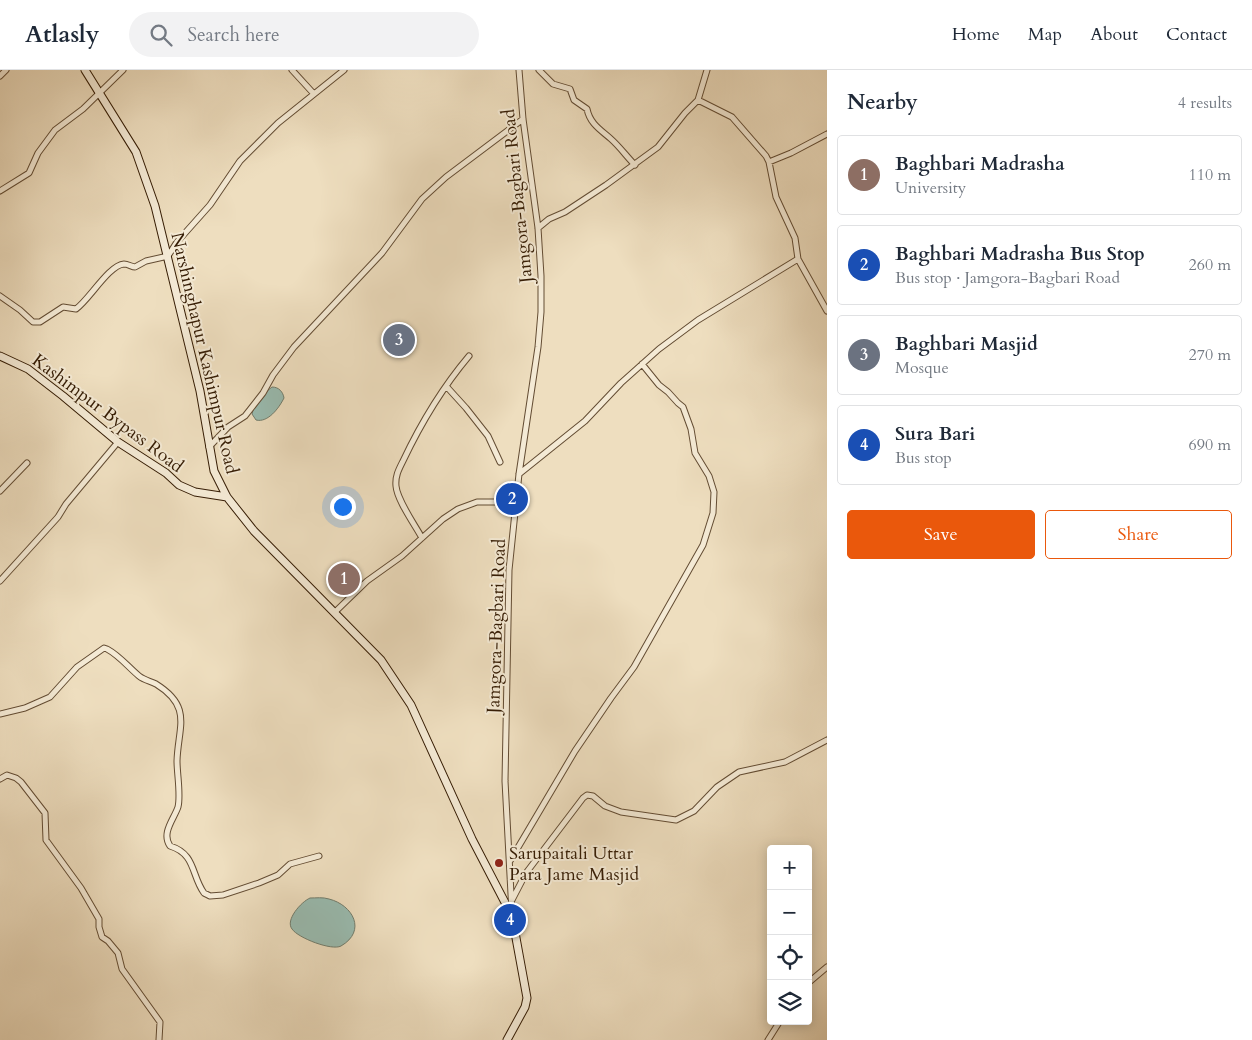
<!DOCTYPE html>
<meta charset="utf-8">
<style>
body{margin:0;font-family:Cardo,serif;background:#f2f2f3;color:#1f2937}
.controls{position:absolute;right:15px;bottom:15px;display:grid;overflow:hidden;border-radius:5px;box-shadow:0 2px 12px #0003}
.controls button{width:45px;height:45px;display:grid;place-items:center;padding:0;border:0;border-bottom:1px solid #e0e1e3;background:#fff;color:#1f2937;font:25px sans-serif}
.you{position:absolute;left:342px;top:436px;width:18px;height:18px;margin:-12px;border:4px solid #fff;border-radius:50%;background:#1a73e8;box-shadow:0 0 0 8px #1a73e833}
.badge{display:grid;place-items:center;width:32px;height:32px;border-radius:50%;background:#ea580c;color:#fff;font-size:16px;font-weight:700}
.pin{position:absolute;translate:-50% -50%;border:2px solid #fff;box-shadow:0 1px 5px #0006}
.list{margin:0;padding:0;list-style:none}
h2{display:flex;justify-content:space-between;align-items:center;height:65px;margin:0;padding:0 20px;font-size:21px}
h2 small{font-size:16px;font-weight:400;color:#747a83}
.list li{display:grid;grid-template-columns:32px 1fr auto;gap:15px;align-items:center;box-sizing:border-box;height:80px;margin:0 10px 10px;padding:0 10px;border:1px solid #e0e1e3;border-radius:5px}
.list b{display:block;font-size:19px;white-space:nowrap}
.list p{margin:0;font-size:16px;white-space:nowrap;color:#747a83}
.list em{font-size:16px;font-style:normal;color:#747a83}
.actions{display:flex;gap:10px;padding:15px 20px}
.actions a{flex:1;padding:11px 0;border:1px solid #ea580c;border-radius:5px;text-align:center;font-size:18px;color:#ea580c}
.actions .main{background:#ea580c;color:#fff}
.icon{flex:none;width:28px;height:28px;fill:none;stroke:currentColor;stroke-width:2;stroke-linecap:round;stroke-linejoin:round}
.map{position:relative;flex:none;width:827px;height:970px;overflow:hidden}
header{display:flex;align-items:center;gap:30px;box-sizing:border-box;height:70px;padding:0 25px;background:#fff;border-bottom:1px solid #e0e1e3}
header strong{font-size:24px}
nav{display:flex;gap:28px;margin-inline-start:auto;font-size:18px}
.search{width:350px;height:45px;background:#f2f2f3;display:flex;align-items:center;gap:12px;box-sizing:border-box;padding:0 18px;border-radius:28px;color:#747a83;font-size:19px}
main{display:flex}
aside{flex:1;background:#fff}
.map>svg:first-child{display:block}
.water{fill:#99bcb1;stroke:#717c6c}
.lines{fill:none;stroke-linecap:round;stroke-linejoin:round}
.street-casing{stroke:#634c33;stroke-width:7}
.secondary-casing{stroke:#351c04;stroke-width:9}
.street{stroke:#f4ead5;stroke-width:5}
.secondary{stroke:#f4ead5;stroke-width:7}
.poi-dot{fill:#8f2418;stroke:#f4ead5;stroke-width:2}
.labels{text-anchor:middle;stroke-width:4;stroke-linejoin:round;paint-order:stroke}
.street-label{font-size:18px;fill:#351c04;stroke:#f4ead5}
.poi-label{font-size:18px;fill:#351c04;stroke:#f4ead5;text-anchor:start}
</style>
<header>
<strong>Atlasly</strong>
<div class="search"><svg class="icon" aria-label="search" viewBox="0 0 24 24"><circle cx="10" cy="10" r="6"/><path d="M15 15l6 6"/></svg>Search here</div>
<nav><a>Home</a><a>Map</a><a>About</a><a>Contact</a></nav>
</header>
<main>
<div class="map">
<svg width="827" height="970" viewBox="0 0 827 970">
<rect width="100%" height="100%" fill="#eedebf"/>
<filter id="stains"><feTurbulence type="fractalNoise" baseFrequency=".004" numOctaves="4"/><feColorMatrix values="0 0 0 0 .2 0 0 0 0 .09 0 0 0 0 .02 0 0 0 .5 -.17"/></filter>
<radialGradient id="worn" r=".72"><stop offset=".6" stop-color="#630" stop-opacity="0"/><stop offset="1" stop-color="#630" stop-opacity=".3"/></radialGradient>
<path class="water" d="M 272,317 C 279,317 283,322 284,328 C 279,338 268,353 256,350 L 252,344 C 254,334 263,324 272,317 Z
M 310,828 C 316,828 323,827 329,829 C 353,835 367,861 341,876 C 332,881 298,868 292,859 C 285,850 301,832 310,828 Z"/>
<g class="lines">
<defs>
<path id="street" d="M 292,0 L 314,24
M 539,0 L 553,14 L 570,19 L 574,30 L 587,39 C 590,54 601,60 611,69 C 620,77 627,87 635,95
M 0,6 L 6,0
M 698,30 L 732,47 L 766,86 L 769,92 L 776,127 L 795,168 L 798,189 L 827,241
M 769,92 L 791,83 L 827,64
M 0,121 L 29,103 L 38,83 L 55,60 L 83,39 L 123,0
M 538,158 L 549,149 L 565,142 L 606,115 L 658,77 L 685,43 L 698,30 L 707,0
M 0,226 L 20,240 L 33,252 L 40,252 L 63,237 L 76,239 C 89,230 109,195 124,194 C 128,194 132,197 135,197 L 146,191 L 168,186 L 177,172 L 210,135 L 240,91 L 278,53 L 344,0
M 446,316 L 466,338 L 488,366 L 500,392
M 209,377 L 228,357 L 245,346 L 263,323 L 273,305 L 294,277 L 382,183 L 422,129 L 446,107 L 523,49
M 519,404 L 585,351 L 621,313 L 659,279 L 698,250 L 798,189
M 0,421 L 27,393
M 422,468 C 415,455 397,430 396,416 C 395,406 399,399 403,391 C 421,353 442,318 469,286
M 0,511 L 58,447 L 66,434 L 118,372
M 335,542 L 367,511 L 402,486 L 443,449 L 458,439 L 477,432 L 516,432
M 0,644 L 25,638 L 50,627 L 77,597 L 104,578 L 107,579 C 120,586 128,597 139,606 C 144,610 150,611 156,614 C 193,637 178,657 177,691 C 177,704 181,725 178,737 C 174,749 161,763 170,776 C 196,784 191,805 204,823 L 210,826 L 223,825 L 259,813 L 278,805 L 290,794 L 319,786
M 0,709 L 7,705 L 16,708 L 21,712 L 45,743 L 46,770 L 81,818 L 99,849 L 99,857 L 102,867 L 108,871 L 118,883 L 122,899 L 160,952 L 159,970
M 510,791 L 575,681 L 611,628 L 634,597 L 703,475 L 713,443 L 714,422 L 709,406 L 695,383 L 691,359 L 683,337 L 678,333 L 668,322 L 659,315 L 642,294
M 512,830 L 526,803 L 583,728 L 587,725 L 593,726 L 605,736 L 621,742 L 676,750 L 694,741 L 717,717 L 739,702 L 785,692 L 827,670
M 512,843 L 505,711 L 509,500 L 519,404 L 538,277 L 541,242 L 541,206 L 538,158 L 523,49 L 519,0
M 808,913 L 827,897
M 768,970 L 780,951"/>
<path id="secondary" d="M 85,0 L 136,82 L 155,136 L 200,321 L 214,401 L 227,427 L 254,461 L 381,590 L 411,635 L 472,769 L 512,846 L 527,928 L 525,937 L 507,970
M 0,286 L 28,299 L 63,326 L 118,372 L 166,403 L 179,415 L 195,422 L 227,427"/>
</defs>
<use href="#street" class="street-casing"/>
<use href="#secondary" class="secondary-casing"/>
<use href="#street" class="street"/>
<use href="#secondary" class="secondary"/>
</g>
<circle class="poi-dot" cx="499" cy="793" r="5"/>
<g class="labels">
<g class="street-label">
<text transform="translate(517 126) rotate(-96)" y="6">Jamgora-Bagbari Road</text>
<text transform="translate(205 283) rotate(77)" y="6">Narshinghapur Kashimpur Road</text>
<text transform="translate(108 343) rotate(37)" y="6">Kashimpur Bypass Road</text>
<text transform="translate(496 556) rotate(-88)" y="6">Jamgora-Bagbari Road</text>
</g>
<g class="poi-label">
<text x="509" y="789">Sarupaitali Uttar<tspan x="509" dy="21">Para Jame Masjid</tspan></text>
</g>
</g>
<rect width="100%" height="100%" filter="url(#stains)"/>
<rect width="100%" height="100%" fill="url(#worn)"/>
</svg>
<div class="controls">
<button>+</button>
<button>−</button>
<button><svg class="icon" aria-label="locate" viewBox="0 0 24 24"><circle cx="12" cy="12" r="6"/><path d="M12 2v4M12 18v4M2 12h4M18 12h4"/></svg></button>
<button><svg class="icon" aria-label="layers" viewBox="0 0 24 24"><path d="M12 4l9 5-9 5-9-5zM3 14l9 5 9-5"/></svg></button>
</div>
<div class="you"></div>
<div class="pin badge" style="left:344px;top:509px;background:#8d6e63">1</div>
<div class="pin badge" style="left:512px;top:429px;background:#1a4fb4">2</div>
<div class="pin badge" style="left:399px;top:270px;background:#6b7280">3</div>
<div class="pin badge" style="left:510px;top:850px;background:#1a4fb4">4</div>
</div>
<aside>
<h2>Nearby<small>4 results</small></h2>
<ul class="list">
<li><span class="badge" style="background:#8d6e63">1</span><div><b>Baghbari Madrasha</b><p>University</p></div><em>110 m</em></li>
<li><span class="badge" style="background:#1a4fb4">2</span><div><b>Baghbari Madrasha Bus Stop</b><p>Bus stop · Jamgora-Bagbari Road</p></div><em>260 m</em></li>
<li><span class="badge" style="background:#6b7280">3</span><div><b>Baghbari Masjid</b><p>Mosque</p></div><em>270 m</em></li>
<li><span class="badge" style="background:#1a4fb4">4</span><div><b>Sura Bari</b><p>Bus stop</p></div><em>690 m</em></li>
</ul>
<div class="actions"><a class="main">Save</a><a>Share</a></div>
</aside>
</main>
